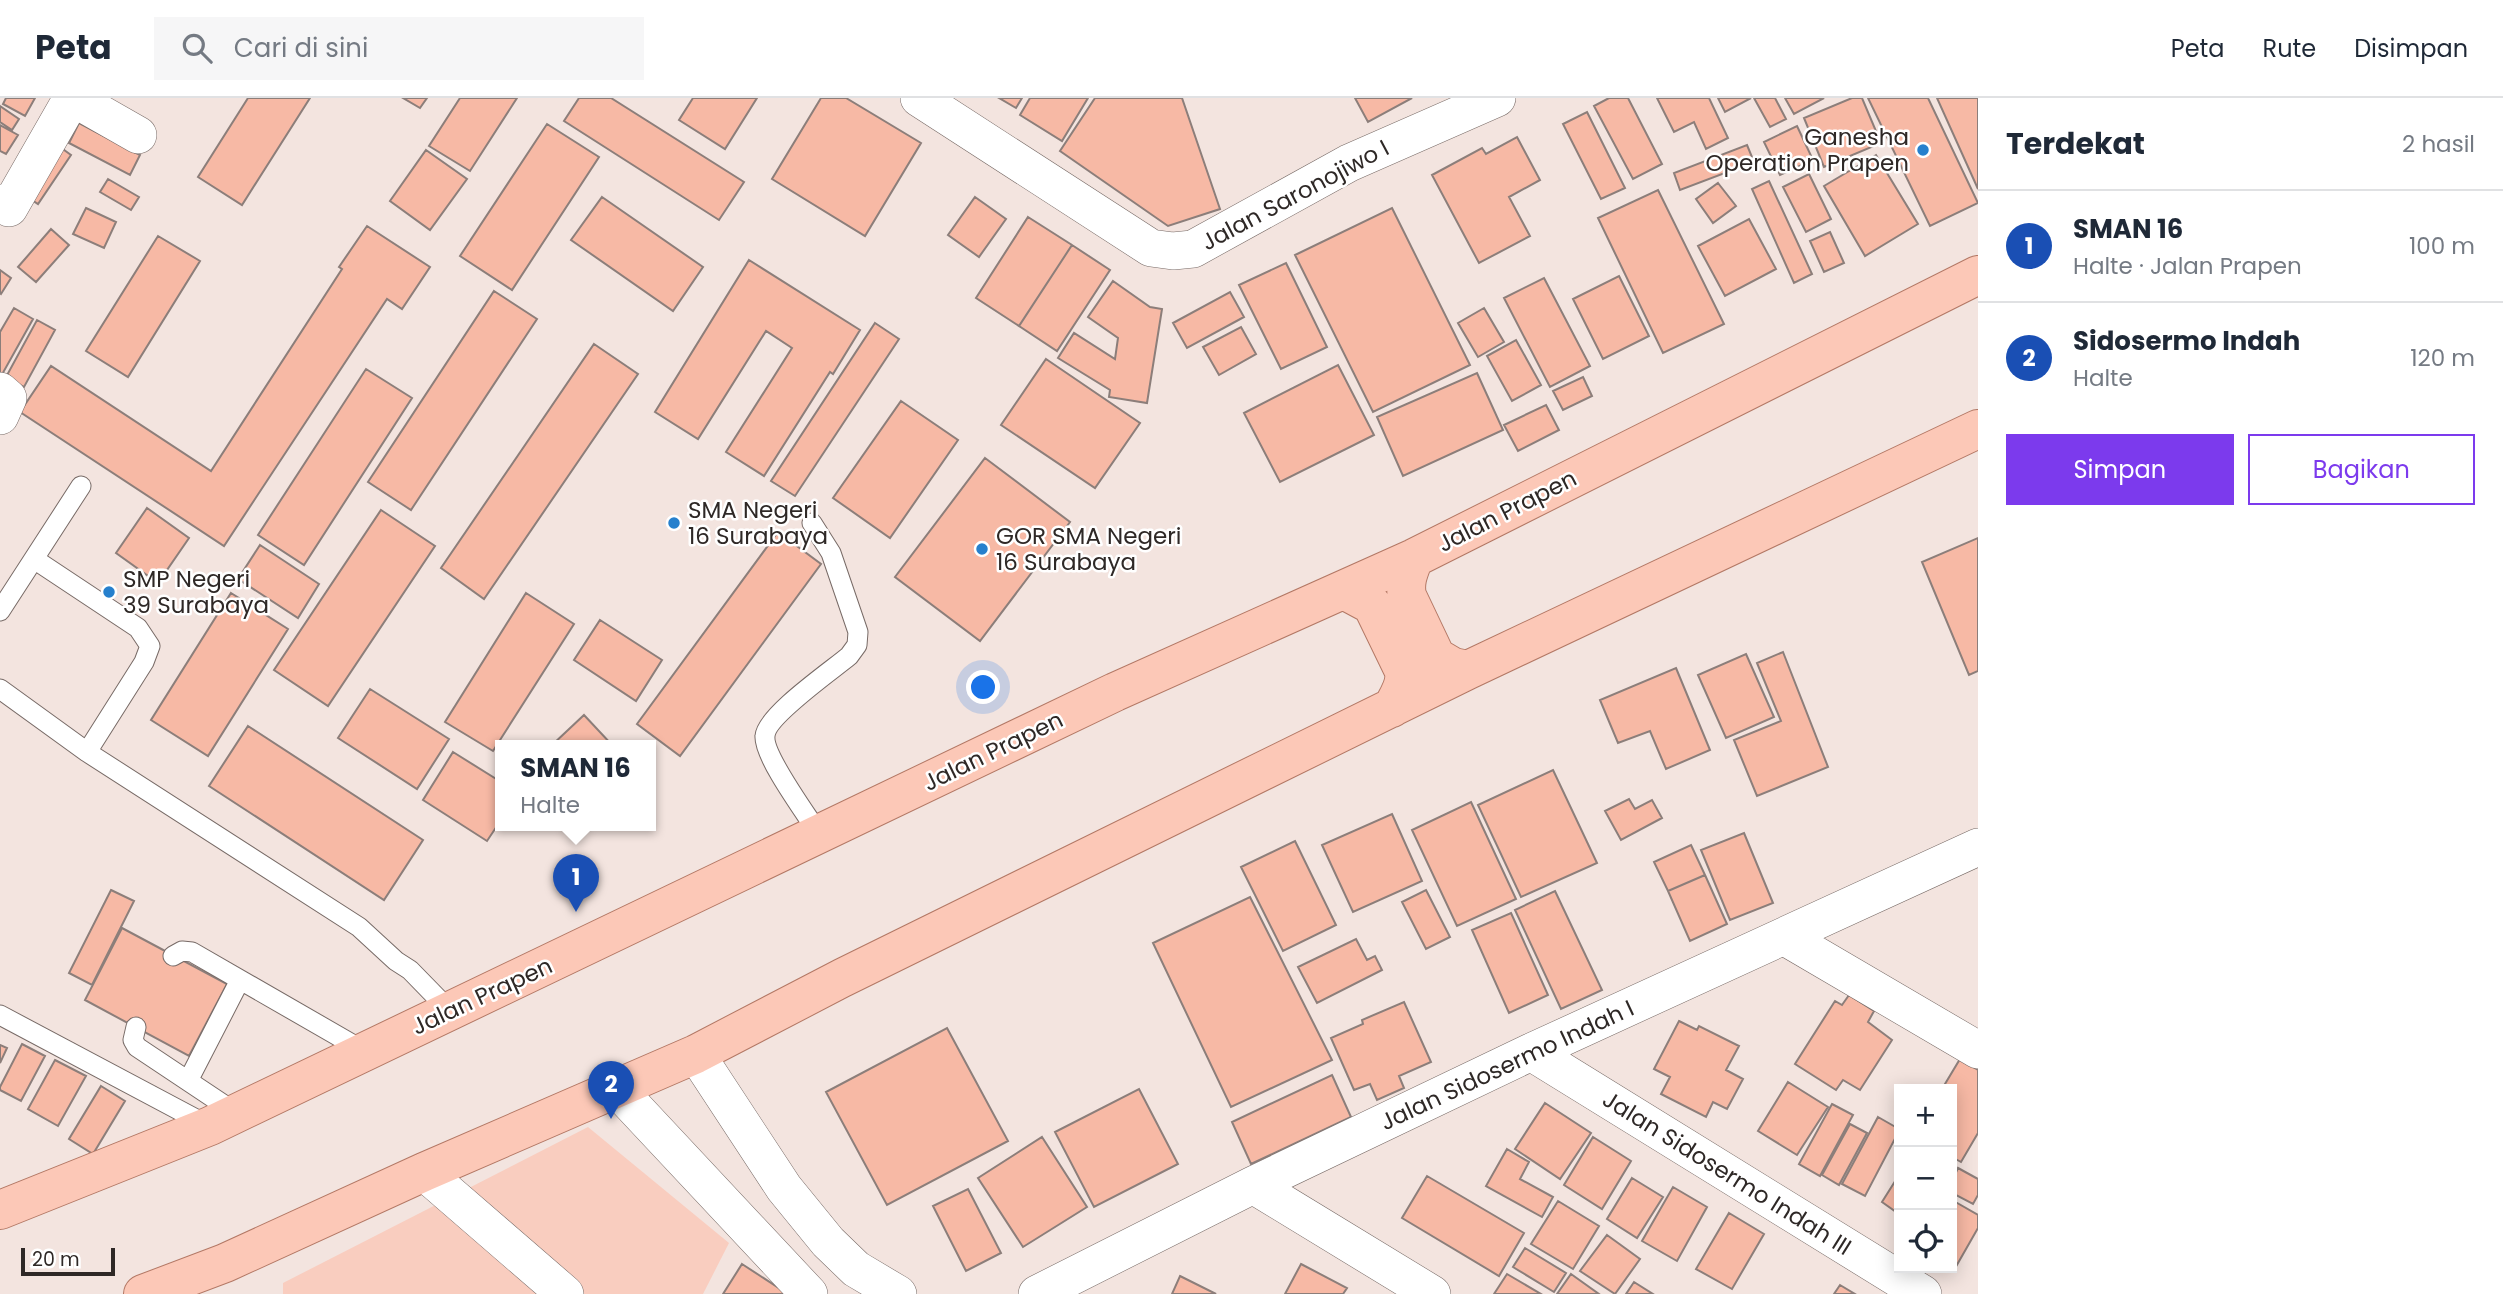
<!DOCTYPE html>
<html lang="id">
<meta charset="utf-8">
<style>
body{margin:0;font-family:Poppins,sans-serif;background:#f6f6f7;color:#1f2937}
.controls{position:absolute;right:21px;bottom:21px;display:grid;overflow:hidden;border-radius:0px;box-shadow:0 4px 18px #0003}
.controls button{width:63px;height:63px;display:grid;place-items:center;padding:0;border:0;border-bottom:2px solid #e0e1e3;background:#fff;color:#1f2937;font:35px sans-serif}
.scale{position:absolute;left:21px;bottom:18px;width:94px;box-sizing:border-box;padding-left:7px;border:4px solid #2e2826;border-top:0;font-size:19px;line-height:24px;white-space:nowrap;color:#2e2826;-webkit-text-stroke:5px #fff;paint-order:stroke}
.you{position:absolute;left:984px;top:590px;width:24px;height:24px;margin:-18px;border:5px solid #fff;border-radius:50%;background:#1a73e8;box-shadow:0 0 0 10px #1a73e833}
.badge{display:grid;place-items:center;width:46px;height:46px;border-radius:50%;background:#7c3aed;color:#fff;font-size:23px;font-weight:700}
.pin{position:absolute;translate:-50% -58px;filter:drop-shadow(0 2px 4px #0008)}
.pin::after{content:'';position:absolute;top:37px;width:24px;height:21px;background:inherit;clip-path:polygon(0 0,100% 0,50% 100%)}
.popup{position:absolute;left:495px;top:642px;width:161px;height:91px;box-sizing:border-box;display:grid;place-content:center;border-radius:0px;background:#fff;filter:drop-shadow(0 2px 5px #0005);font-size:23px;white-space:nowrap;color:#747a83}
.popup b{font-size:26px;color:#1f2937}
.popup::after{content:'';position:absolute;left:50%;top:100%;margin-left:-14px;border:14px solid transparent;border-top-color:#fff}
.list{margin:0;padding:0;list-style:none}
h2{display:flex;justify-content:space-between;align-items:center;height:91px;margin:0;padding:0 28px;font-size:30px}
h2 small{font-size:23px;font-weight:400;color:#747a83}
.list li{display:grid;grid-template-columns:46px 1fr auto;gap:21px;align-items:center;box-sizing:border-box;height:112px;padding:0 28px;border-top:2px solid #e0e1e3}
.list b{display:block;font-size:26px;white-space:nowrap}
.list p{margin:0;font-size:23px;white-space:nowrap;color:#747a83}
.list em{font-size:23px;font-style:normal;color:#747a83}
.actions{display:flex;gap:14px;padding:21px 28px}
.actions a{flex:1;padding:16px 0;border:2px solid #7c3aed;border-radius:0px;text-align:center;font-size:24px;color:#7c3aed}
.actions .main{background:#7c3aed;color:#fff}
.icon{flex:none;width:38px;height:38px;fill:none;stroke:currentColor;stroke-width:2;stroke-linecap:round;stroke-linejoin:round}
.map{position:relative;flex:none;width:1978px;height:1196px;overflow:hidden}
header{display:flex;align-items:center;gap:42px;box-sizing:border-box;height:98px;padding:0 35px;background:#fff;border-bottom:2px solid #e0e1e3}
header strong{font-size:33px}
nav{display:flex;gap:38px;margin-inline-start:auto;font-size:24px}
.search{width:490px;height:63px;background:#f6f6f7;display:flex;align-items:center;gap:18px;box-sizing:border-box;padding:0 24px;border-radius:0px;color:#747a83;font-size:26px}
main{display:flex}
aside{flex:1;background:#fff}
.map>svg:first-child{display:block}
.green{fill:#f9cdbf}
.building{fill:#f7b9a5;stroke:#8c7e7a;stroke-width:2}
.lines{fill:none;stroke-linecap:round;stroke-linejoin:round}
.lane-casing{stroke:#776a66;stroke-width:21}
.street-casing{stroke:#776a66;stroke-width:38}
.primary-casing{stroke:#b37865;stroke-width:40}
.lane{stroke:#fff;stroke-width:19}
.street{stroke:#fff;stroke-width:37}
.primary{stroke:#fcc8b7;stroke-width:38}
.poi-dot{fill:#2680cd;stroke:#fff;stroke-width:2.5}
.labels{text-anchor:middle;stroke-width:5;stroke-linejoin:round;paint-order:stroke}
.poi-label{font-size:23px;fill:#2e2826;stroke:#fff;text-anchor:start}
.street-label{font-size:23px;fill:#2e2826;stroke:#fff}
</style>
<header>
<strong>Peta</strong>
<div class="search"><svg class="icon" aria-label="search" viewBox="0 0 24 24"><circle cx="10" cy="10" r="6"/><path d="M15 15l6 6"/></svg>Cari di sini</div>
<nav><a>Peta</a><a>Rute</a><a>Disimpan</a></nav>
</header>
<main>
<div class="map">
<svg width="1978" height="1196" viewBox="0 0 1978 1196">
<rect width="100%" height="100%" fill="#f3e4df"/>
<path class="green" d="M 588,1029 L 729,1145 L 703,1196 L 283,1196 L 283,1185 Z"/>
<path class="building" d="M 6,0 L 35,0 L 25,18 L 3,6 Z
M 248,0 L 310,0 L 242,107 L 198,79 Z
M 403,0 L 427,0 L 420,10 Z
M 460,0 L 517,0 L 470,73 L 429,48 Z
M 579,0 L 611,0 L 744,84 L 719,122 L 564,23 Z
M 693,0 L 757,0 L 725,51 L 679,22 Z
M 821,0 L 846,0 L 921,45 L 865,138 L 772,81 Z
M 999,0 L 1022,0 L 1016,10 Z
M 1030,0 L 1088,0 L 1062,43 L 1020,17 Z
M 1095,0 L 1182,0 L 1220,111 L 1168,128 L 1060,53 Z
M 1355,0 L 1412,0 L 1368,24 Z
M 1609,0 L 1628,0 L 1662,66 L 1633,81 L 1594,8 Z
M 1657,0 L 1709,0 L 1728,40 L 1706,51 L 1694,24 L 1674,34 Z
M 1718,0 L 1751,0 L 1725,14 Z
M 1754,0 L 1775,0 L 1786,21 L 1770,29 Z
M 1785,0 L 1824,0 L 1794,16 Z
M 1852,0 L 1862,0 L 1881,45 L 1824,69 L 1804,20 Z
M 1868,0 L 1928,0 L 1978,105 L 1930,128 Z
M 1937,0 L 1978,0 L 1978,91 Z
M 0,8 L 19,21 L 12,32 L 0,24 Z
M 1587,14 L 1625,90 L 1601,101 L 1563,26 Z
M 79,25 L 140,57 L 130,77 L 69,45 Z
M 547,26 L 599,59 L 512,192 L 460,158 Z
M 0,27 L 18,37 L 6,56 L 0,53 Z
M 1797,28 L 1813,62 L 1780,77 L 1764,44 Z
M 1517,39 L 1540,82 L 1509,99 L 1530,138 L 1479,165 L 1432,77 L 1482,50 L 1486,56 Z
M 53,44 L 71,57 L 38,106 L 20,94 Z
M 1747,47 L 1754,64 L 1680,92 L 1674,75 Z
M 426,52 L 467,81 L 430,132 L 390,103 Z
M 1876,57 L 1918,126 L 1865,158 L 1824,88 Z
M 1809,76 L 1831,121 L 1806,134 L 1783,89 Z
M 108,81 L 139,99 L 131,112 L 100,94 Z
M 1769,83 L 1812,176 L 1794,185 L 1752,91 Z
M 1718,85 L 1736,108 L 1713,125 L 1696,101 Z
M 1658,92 L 1724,226 L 1663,255 L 1598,120 Z
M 602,99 L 703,169 L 673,213 L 571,142 Z
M 975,99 L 1006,121 L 979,159 L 948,137 Z
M 86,110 L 116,124 L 104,150 L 73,136 Z
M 1392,110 L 1470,267 L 1373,314 L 1295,157 Z
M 1028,119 L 1072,147 L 1019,228 L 976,200 Z
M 1749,121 L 1776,171 L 1725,198 L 1698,148 Z
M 367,128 L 430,169 L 402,211 L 387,201 L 224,448 L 20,314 L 51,268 L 211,373 L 342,171 L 339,169 Z
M 51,131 L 69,147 L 36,184 L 18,169 Z
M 1830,134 L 1844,165 L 1824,174 L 1810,143 Z
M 158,138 L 200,163 L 128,279 L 86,253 Z
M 1072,147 L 1110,172 L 1057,253 L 1019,228 Z
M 749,162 L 860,232 L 833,276 L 830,274 L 764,378 L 726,354 L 792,250 L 766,233 L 698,341 L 655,314 Z
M 1286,165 L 1327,249 L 1281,271 L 1239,187 Z
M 0,172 L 11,180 L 1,196 L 0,195 Z
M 1619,178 L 1649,238 L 1603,261 L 1573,201 Z
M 1544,180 L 1590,268 L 1550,289 L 1504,200 Z
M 1113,183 L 1150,209 L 1162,211 L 1147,305 L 1109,299 L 1110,292 L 1058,260 L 1074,235 L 1115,261 L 1118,240 L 1088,219 Z
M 494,193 L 537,221 L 411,412 L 368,384 Z
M 1230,194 L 1244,219 L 1187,250 L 1173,225 Z
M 14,210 L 33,221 L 0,280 L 0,234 Z
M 1484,210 L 1504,244 L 1478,259 L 1458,225 Z
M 37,222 L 55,232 L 24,289 L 6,279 Z
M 875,225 L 899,241 L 795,398 L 771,383 Z
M 1241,229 L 1256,256 L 1219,277 L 1203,249 Z
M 1516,242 L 1541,287 L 1512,303 L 1487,258 Z
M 594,246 L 638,276 L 484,501 L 441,470 Z
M 1046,261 L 1140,325 L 1095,390 L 1001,327 Z
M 1338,267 L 1374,337 L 1280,384 L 1244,315 Z
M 366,271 L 412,300 L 304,467 L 258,437 Z
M 1477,275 L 1503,332 L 1403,378 L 1377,319 Z
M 1583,279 L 1592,298 L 1563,312 L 1553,293 Z
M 901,303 L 958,342 L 890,440 L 833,400 Z
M 1546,307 L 1559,332 L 1518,353 L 1504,327 Z
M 985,360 L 1070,424 L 980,543 L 895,479 Z
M 147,410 L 189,440 L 158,485 L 116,455 Z
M 381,412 L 435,448 L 328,608 L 274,572 Z
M 778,434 L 821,466 L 680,658 L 637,626 Z
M 1978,440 L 1978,573 L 1969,577 L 1922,464 Z
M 260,447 L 319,486 L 298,520 L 238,481 Z
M 231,495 L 288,531 L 208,658 L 151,622 Z
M 526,495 L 574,526 L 493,653 L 445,624 Z
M 600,522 L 662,562 L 636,603 L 574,562 Z
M 1783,554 L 1828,669 L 1757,698 L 1734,642 L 1781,623 L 1757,565 Z
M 1746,556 L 1774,619 L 1726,640 L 1698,577 Z
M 1676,570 L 1710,652 L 1666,671 L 1650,633 L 1618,645 L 1600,602 Z
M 370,591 L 449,641 L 417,691 L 338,640 Z
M 584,617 L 613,648 L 551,648 Z
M 248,628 L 423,742 L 384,802 L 209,688 Z
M 453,654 L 501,684 L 501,722 L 487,743 L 423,702 Z
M 1553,672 L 1597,765 L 1521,799 L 1478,707 Z
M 1629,701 L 1635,711 L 1652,702 L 1662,720 L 1621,742 L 1605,713 Z
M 1471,704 L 1516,801 L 1457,828 L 1412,732 Z
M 1392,716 L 1422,783 L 1353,814 L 1322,747 Z
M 1744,735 L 1773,805 L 1730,822 L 1701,752 Z
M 1295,743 L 1336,827 L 1283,853 L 1241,769 Z
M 1691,747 L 1705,777 L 1668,793 L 1654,764 Z
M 1705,777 L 1727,826 L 1690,843 L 1668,793 Z
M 111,792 L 134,803 L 92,887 L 69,875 Z
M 1426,792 L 1450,839 L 1426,851 L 1402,804 Z
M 1555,793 L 1602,892 L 1561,911 L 1515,812 Z
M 1250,799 L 1332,962 L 1231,1009 L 1153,845 Z
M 1511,815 L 1548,897 L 1509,915 L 1472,832 Z
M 122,830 L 227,886 L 189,958 L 85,902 Z
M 1356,841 L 1367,862 L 1375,858 L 1382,872 L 1317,905 L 1298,869 Z
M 1849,897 L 1874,913 L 1868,924 L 1892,942 L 1860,992 L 1843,982 L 1836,992 L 1795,966 L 1835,903 L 1842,907 Z
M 1404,904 L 1431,964 L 1399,978 L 1404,990 L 1377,1002 L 1370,986 L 1354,992 L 1331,940 L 1363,926 L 1362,922 Z
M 1679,923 L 1697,932 L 1699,928 L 1739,948 L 1726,972 L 1743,981 L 1727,1011 L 1713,1004 L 1706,1019 L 1661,996 L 1670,979 L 1654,971 Z
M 947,930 L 1008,1043 L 887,1107 L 826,994 Z
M 22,946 L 45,958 L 21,1003 L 0,992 L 0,989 Z
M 0,947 L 7,950 L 0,965 Z
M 1960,961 L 1978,972 L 1978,1035 L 1961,1064 L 1952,1059 L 1952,991 L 1942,991 Z
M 55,962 L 86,978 L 58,1028 L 28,1011 Z
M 1332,977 L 1351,1019 L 1251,1066 L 1232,1024 Z
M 1788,984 L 1828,1009 L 1797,1057 L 1758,1033 Z
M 101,988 L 125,1003 L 93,1056 L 69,1041 Z
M 1139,991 L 1178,1066 L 1094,1109 L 1055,1034 Z
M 1545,1005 L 1591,1035 L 1560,1081 L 1515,1051 Z
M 1832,1006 L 1853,1017 L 1820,1078 L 1799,1066 Z
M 1878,1019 L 1899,1031 L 1899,1033 L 1865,1098 L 1842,1086 Z
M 1850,1026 L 1867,1035 L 1839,1087 L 1822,1077 Z
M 1042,1039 L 1087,1109 L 1023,1149 L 978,1080 Z
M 1593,1039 L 1631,1063 L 1602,1111 L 1564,1087 Z
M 1507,1051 L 1529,1064 L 1520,1081 L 1553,1099 L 1542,1119 L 1486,1088 Z
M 1958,1070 L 1978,1081 L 1978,1097 L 1973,1106 L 1952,1095 L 1952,1083 Z
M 1899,1077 L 1899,1116 L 1882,1104 Z
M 1427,1078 L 1524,1135 L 1499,1178 L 1402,1120 Z
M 1632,1080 L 1663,1099 L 1637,1140 L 1607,1121 Z
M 1673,1089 L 1707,1109 L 1677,1163 L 1642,1143 Z
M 968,1091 L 1001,1155 L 966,1173 L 933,1108 Z
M 1952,1102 L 1978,1117 L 1978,1130 L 1954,1172 L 1951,1170 Z
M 1558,1103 L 1599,1128 L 1573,1171 L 1531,1146 Z
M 1729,1115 L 1764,1136 L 1732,1191 L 1696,1171 Z
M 1607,1137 L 1640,1161 L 1615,1196 L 1580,1173 Z
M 1525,1150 L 1566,1175 L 1554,1194 L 1513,1169 Z
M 742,1166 L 788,1196 L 723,1196 Z
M 1301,1166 L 1347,1190 L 1343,1196 L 1285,1196 Z
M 1507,1176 L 1541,1196 L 1494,1196 Z
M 1571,1176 L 1599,1196 L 1557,1196 Z
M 1180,1178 L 1216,1196 L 1172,1196 Z
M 1634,1184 L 1653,1196 L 1626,1196 Z
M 1840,1187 L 1855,1196 L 1834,1196 Z"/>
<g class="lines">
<defs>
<path id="lane" d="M 812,425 L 831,455 L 858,534 L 857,547 L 849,558 C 831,573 766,618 765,638 C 763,658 807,717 819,736
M 34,461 L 138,530 L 150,548 L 144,564 L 87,654
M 0,513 L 81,388
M 0,591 L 87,654 L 359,829 L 396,863 L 410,872 L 450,913
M 173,858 L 182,853 L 192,854 L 364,953
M 0,917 L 209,1028
M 136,929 L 133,942 L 137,949 L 236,1015
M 188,983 L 240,882"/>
<path id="street" d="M 73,0 L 138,37
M 919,0 L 1151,150 L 1173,153 L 1193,151 L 1349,65 L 1497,0
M 0,105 L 9,110 L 72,0
M 0,293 L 8,300 L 0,318
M 1785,839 L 1978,952
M 1531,954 L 1923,1196
M 696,956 L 784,1090 L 828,1144 L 856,1171 L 898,1196
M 617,991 L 809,1196
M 424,1074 L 565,1196
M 1253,1087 L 1432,1196
M 1037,1196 L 1253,1087 L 1531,954 L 1978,749"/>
<path id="primary" d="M 1414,460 C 1409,473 1404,484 1407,498 L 1436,559 L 1453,569 L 1468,572
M 1344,492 L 1372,507 L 1403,571 C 1408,585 1398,598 1392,610
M 0,1112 L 210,1028 L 1115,594 L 1414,460 L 1978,177
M 143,1196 L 225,1165 L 424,1074 L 696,956 L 842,880 L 1468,572 L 1978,331"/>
</defs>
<use href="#lane" class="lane-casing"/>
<use href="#street" class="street-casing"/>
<use href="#primary" class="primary-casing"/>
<use href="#lane" class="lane"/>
<use href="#street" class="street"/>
<use href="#primary" class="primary"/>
</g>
<g class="poi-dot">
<circle cx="1923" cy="52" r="7"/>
<circle cx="674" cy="425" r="7"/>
<circle cx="982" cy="451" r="7"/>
<circle cx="109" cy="494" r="7"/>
</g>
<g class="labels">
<g class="poi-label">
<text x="1909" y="47" text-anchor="end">Ganesha<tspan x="1909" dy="26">Operation Prapen</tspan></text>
<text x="688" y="420">SMA Negeri<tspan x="688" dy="26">16 Surabaya</tspan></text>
<text x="996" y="446">GOR SMA Negeri<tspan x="996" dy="26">16 Surabaya</tspan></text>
<text x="123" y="489">SMP Negeri<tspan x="123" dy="26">39 Surabaya</tspan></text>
</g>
<g class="street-label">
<text transform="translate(1295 97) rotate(-28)" y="8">Jalan Saronojiwo I</text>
<text transform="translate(1507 413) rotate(-27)" y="8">Jalan Prapen</text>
<text transform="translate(993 653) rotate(-26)" y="8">Jalan Prapen</text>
<text transform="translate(482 898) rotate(-25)" y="8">Jalan Prapen</text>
<text transform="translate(1507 967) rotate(-25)" y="8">Jalan Sidosermo Indah I</text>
<text transform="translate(1727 1075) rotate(32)" y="8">Jalan Sidosermo Indah III</text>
</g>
</g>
</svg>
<div class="controls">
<button>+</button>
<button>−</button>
<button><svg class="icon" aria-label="locate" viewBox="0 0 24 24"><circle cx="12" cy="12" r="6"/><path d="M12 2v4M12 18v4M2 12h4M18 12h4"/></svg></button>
</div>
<div class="scale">20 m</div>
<div class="you"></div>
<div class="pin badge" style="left:576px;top:814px;background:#1a4fb4">1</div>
<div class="popup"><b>SMAN 16</b>Halte</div>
<div class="pin badge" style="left:611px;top:1021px;background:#1a4fb4">2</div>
</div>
<aside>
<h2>Terdekat<small>2 hasil</small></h2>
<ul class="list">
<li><span class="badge" style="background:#1a4fb4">1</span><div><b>SMAN 16</b><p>Halte · Jalan Prapen</p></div><em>100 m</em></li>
<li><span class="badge" style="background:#1a4fb4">2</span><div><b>Sidosermo Indah</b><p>Halte</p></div><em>120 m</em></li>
</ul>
<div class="actions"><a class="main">Simpan</a><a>Bagikan</a></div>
</aside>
</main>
